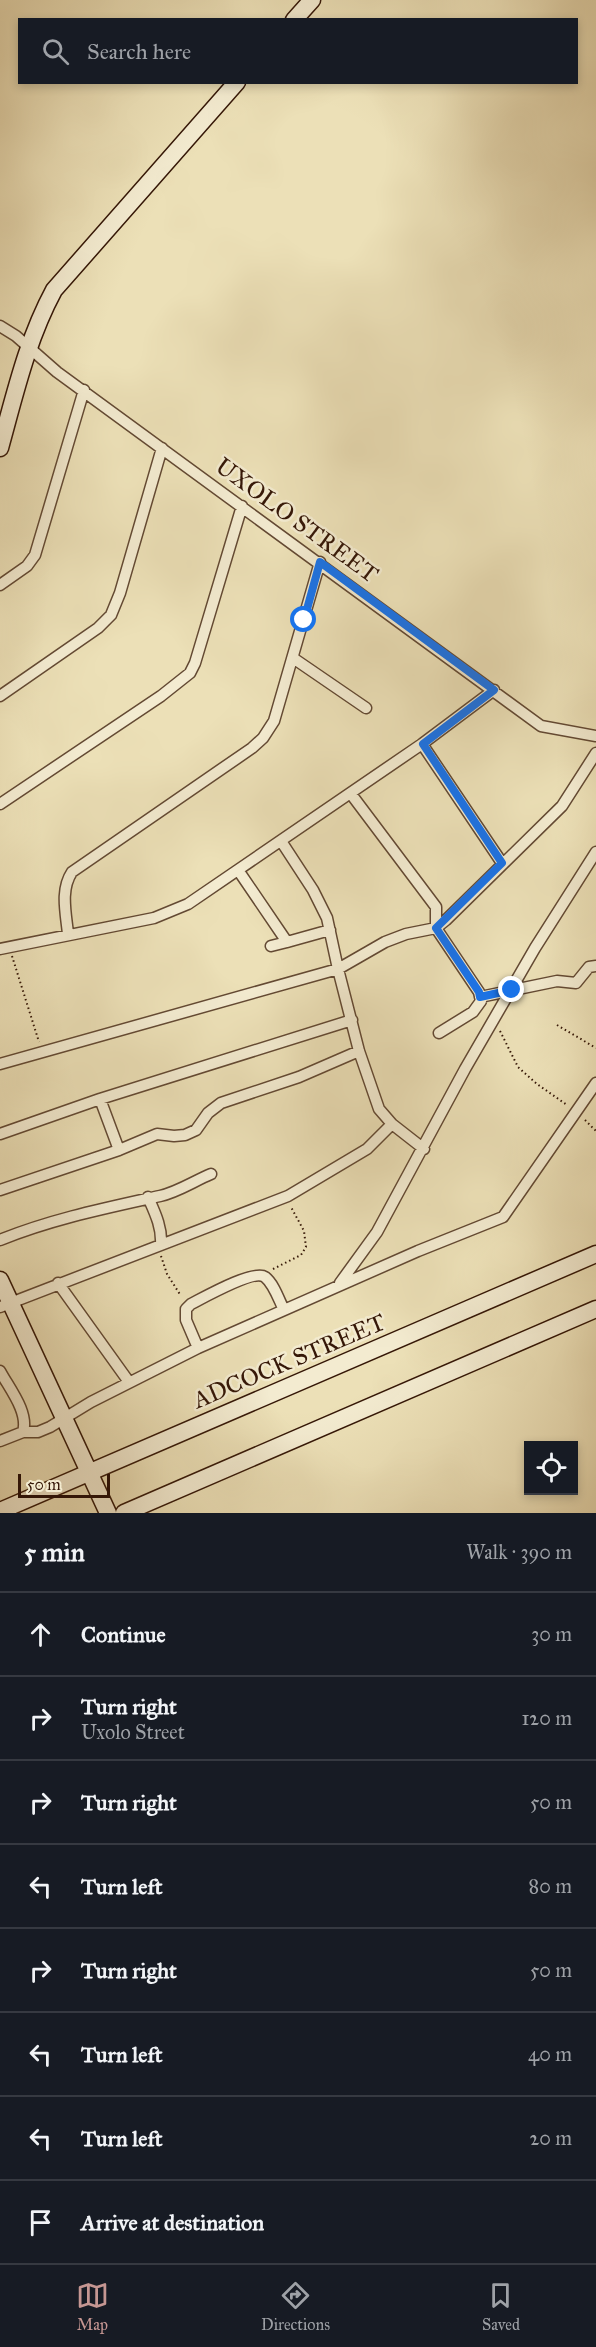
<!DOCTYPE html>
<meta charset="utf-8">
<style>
body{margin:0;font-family:"IM FELL Great Primer",serif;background:#242831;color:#f1f3f6}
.controls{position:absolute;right:18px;bottom:18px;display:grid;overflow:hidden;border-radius:0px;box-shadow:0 3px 9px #0003}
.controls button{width:54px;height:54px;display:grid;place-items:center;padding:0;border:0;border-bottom:2px solid #363941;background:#171b24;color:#f1f3f6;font:30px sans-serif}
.scale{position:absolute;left:18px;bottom:15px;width:92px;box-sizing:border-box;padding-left:6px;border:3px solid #351707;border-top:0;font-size:16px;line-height:21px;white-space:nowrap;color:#351707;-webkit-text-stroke:4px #f3ebd0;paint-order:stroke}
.stop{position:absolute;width:18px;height:18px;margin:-14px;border:4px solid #1a73e8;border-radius:50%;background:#fff}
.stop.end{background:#1a73e8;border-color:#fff;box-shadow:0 2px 6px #0008}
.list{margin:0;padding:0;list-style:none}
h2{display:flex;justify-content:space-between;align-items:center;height:78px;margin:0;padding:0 24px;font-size:26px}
h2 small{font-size:20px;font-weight:400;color:#9ea1a6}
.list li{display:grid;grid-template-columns:39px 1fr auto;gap:18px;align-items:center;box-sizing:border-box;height:84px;padding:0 24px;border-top:2px solid #363941}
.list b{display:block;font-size:22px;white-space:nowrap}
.list p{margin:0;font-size:20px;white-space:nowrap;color:#9ea1a6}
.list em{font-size:20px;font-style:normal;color:#9ea1a6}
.icon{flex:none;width:33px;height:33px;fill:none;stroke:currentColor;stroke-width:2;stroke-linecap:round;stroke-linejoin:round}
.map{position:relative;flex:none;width:596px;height:1513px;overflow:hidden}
.search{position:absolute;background:#171b24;box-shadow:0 3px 9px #0003;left:18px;right:18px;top:18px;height:66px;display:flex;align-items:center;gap:15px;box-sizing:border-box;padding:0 21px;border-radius:0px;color:#9ea1a6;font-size:22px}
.sheet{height:750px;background:#171b24}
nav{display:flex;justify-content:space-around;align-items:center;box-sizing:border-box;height:84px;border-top:2px solid #363941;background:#171b24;font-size:16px;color:#9ea1a6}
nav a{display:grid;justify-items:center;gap:3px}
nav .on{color:#c59692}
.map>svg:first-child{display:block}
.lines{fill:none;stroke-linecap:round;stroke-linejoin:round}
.street-casing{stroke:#634933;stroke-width:13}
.secondary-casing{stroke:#351707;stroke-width:19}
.path{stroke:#351707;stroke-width:2;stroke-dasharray:1.5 3;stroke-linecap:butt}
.street{stroke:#f3ebd0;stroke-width:10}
.secondary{stroke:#f3ebd0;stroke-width:16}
.route{stroke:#1a73e8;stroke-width:8}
.labels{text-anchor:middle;stroke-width:5;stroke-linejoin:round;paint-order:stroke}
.street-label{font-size:24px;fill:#351707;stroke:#f3ebd0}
</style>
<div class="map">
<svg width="596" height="1513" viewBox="0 0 596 1513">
<rect width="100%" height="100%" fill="#ece0b7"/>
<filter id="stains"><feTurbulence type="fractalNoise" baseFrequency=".00333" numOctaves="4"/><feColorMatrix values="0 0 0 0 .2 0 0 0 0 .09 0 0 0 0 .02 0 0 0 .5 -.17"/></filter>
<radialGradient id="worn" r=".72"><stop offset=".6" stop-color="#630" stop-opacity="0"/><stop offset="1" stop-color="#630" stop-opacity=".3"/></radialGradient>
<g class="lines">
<defs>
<path id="street" d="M 0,326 L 16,336 L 57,372 L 541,726 L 596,736
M 0,585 L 27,566 L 35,555 L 84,390
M 293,658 L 366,708
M 0,696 L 98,628 L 111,615 L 120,593 L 162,448
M 422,744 L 502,863
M 351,794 L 436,907 L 436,928 L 479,992 L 481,1001 L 473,1012 L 439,1033
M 0,804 L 161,696 L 190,673 L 195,663 L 242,506
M 281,841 L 313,890 L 327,918 L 338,969 L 359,1051 L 379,1109 L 392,1124 L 424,1149
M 238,870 L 287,942 L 271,946
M 68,934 C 66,913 60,890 72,872 L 252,748 L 263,738 L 274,721 L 320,562
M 287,942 L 330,930
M 0,949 L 154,918 L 188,904 L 422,744 L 494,690
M 480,997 L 557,981 L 576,983 L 589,967 L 596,966
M 0,1064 L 338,969 L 385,942 L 406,934 L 436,928 L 446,920 L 562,806 L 596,753
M 100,1099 L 119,1150
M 0,1134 L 100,1099 L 352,1020
M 0,1190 L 119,1150 L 157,1134 L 174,1136 L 185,1135 L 196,1130 L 208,1113 L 221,1103 L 299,1077 L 359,1051
M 148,1197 C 155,1213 162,1227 161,1244
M 0,1240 C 52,1219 106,1208 160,1196 C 178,1192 194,1181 211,1174
M 58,1283 L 129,1382
M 340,1283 L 377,1232 L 465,1069 L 535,948 L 596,852
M 0,1307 L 288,1196 L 367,1149 L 392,1124
M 198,1348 L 186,1320 L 186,1309 L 191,1304 C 203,1298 254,1269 265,1277 C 274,1284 279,1300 284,1310
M 0,1371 C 9,1388 29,1412 23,1432 L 0,1441
M 23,1432 L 38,1432 L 50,1427 L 91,1402 L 198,1348 L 418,1251 L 503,1217 L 596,1083"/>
<path id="secondary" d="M 294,20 L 312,0
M 0,448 C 15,394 27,340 54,290 L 237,82
M 0,1280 L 108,1513
M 0,1511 L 596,1254
M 124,1513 L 596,1309"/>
</defs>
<use href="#street" class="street-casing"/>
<use href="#secondary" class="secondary-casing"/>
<path class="path" d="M 12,956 L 39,1042
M 557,1025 L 596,1048
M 500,1031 L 518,1067 L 537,1084 L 567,1105
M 585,1120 L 596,1131
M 161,1256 L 167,1274 L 181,1296
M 273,1269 L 301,1255 L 306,1247 L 304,1231 L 291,1207"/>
<use href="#street" class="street"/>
<use href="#secondary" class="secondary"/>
</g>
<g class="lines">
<path class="route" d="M 304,620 L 320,562 L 494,690 L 423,744 L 502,863 L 436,928 L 479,992 L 480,997 L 512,990"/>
</g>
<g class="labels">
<g class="street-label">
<text transform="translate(297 520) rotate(36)" y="8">UXOLO STREET</text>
<text transform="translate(289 1361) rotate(-23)" y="8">ADCOCK STREET</text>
</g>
</g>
<rect width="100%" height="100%" filter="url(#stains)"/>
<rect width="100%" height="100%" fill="url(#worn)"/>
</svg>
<div class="controls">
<button><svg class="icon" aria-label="locate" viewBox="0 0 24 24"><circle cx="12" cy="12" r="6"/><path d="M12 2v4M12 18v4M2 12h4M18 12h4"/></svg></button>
</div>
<div class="scale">50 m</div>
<div class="stop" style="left:304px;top:620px"></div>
<div class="stop end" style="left:512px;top:990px"></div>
<div class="search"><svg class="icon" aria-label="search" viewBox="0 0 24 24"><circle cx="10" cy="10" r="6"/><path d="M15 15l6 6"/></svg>Search here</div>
</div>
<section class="sheet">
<h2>5 min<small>Walk · 390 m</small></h2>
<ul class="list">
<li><svg class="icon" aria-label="ahead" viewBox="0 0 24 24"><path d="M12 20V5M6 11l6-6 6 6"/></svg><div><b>Continue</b></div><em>30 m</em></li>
<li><svg class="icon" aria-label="right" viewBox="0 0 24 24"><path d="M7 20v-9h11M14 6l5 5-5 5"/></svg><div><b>Turn right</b><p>Uxolo Street</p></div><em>120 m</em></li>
<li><svg class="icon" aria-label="right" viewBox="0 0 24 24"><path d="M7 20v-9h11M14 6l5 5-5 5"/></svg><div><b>Turn right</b></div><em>50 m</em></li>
<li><svg class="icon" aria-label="left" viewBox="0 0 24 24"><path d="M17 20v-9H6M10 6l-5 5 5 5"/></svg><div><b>Turn left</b></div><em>80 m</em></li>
<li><svg class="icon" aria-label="right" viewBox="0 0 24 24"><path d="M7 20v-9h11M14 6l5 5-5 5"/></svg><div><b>Turn right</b></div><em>50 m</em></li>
<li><svg class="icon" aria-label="left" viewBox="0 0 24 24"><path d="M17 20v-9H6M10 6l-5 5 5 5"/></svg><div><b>Turn left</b></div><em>40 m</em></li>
<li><svg class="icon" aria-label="left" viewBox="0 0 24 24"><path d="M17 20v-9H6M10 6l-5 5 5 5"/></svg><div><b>Turn left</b></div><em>20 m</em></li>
<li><svg class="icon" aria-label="arrive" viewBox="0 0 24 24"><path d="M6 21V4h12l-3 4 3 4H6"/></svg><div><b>Arrive at destination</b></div></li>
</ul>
</section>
<nav>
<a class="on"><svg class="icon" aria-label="map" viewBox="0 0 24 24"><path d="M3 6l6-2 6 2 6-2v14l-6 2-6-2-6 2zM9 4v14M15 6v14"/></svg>Map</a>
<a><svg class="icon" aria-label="directions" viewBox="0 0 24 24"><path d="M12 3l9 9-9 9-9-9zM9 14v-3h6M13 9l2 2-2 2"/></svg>Directions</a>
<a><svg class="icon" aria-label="saved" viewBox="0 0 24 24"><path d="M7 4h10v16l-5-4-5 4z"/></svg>Saved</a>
</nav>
